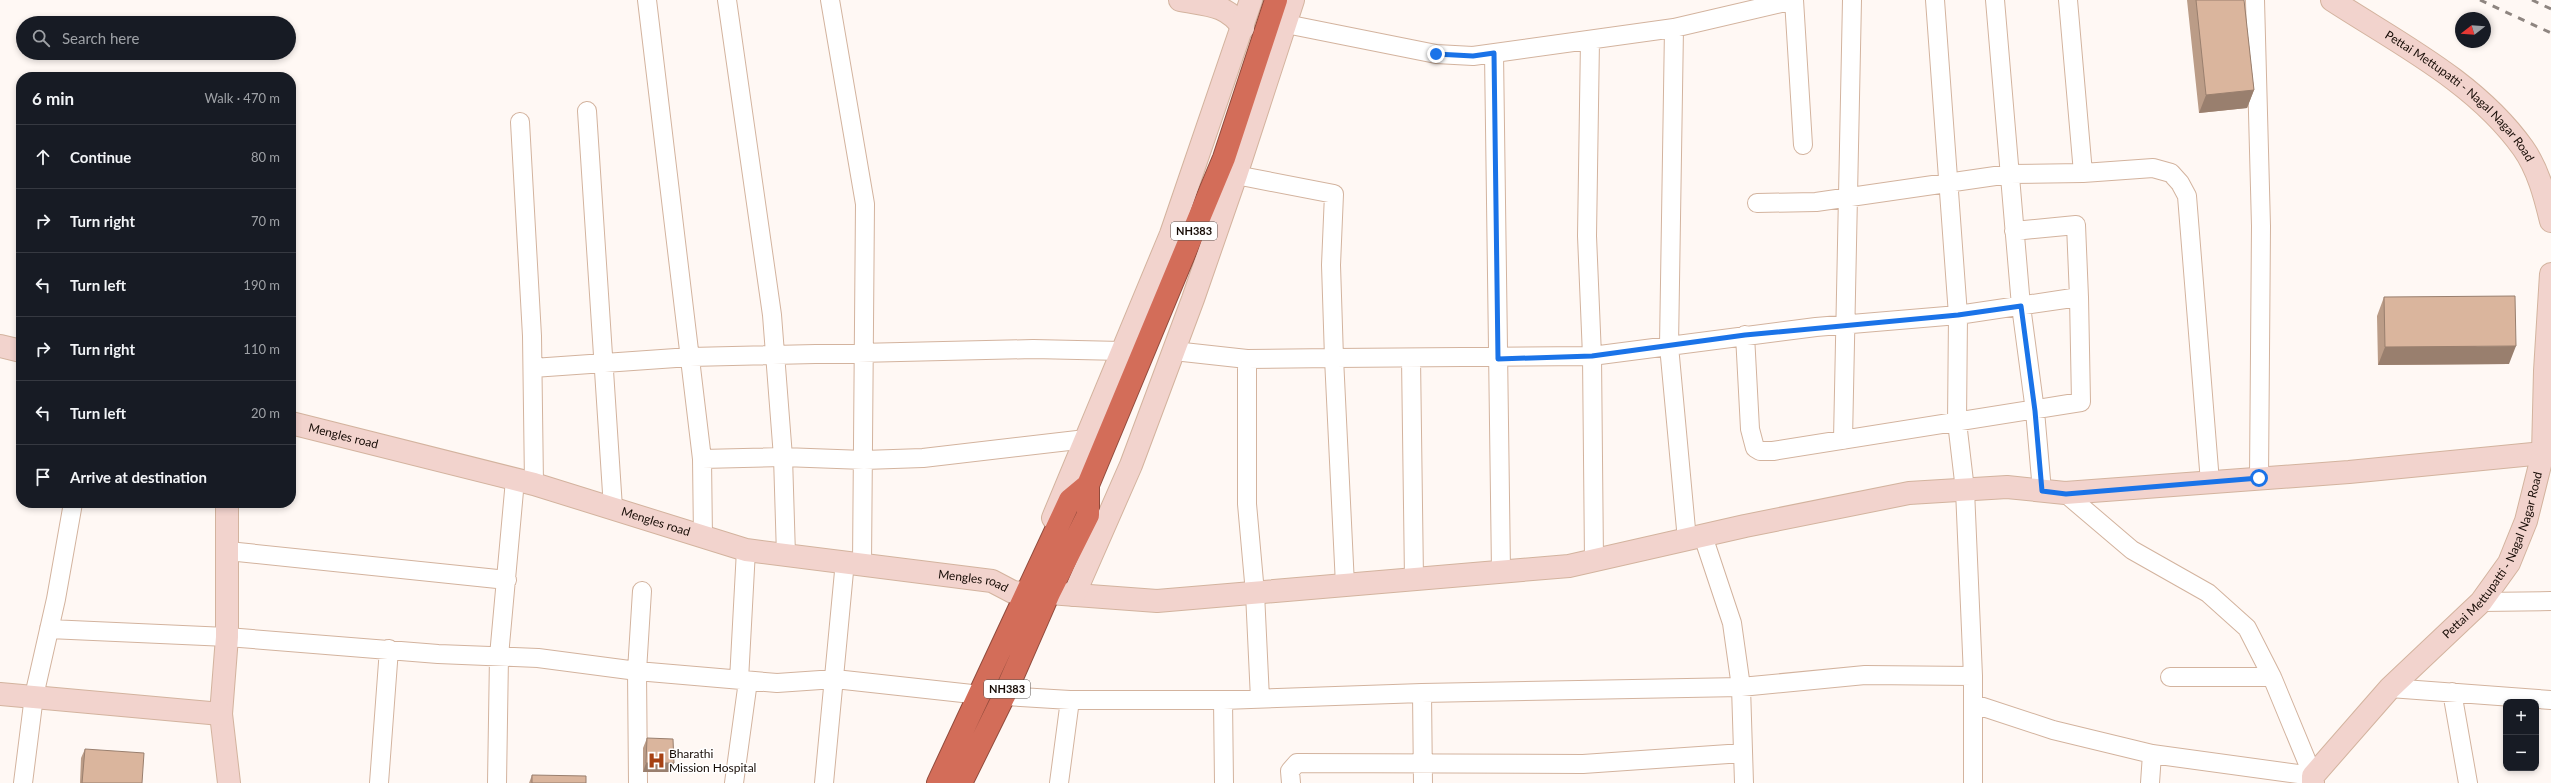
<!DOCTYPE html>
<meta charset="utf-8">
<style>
body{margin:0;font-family:Lato,sans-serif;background:#242831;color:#f1f3f6}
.controls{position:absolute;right:12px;bottom:12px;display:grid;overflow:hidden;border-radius:8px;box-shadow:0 2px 6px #0003}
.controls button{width:36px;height:36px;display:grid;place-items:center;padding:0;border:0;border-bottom:1px solid #363941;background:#171b24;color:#f1f3f6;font:20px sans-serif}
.compass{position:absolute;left:2455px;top:12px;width:36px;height:36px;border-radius:50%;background:#171b24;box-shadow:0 2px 6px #0003;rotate:253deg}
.stop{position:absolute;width:12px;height:12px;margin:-9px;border:3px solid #1a73e8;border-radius:50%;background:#fff}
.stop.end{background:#1a73e8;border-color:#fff;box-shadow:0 1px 4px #0008}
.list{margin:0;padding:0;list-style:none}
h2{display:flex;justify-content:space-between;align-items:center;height:52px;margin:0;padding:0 16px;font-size:17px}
h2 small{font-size:13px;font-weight:400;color:#9ea1a6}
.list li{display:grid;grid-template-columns:26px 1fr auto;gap:12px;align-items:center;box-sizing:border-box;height:64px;padding:0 16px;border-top:1px solid #363941}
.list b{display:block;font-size:15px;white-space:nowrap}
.list em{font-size:13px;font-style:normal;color:#9ea1a6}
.icon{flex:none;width:22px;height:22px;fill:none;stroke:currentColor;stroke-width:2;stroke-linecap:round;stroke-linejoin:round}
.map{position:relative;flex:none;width:2551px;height:783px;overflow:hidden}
.search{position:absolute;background:#171b24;box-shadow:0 2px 6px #0003;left:16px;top:16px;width:280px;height:44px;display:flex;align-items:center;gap:10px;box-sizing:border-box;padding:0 14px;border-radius:22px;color:#9ea1a6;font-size:15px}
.panel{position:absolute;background:#171b24;box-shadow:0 2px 6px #0003;left:16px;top:72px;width:280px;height:436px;border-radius:16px}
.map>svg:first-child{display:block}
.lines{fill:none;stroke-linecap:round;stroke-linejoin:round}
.street-casing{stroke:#d3b39e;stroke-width:20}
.secondary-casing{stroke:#d3b39e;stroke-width:24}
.highway-casing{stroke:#914b3c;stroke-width:24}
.street{stroke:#fff;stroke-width:18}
.secondary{stroke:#f2d3cd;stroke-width:22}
.highway{stroke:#d36d59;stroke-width:22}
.rail{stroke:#8e8580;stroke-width:3;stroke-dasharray:7 7;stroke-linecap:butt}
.wall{fill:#bb9c87}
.shaded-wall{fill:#997f6e}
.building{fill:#dab59d;stroke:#997f6e}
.route{stroke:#1a73e8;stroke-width:5}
.labels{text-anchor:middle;stroke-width:3;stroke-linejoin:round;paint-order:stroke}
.shield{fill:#fff;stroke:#5c5450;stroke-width:1}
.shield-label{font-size:11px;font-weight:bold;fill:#160b05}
.street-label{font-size:12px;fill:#160b05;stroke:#fff}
.poi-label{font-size:12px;fill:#160b05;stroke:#fff;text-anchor:start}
</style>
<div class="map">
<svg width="2551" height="783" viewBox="0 0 2551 783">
<rect width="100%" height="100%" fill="#fff8f4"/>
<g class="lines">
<defs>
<path id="street" d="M 647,0 L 702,459 L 783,457 L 772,315 L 727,0
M 830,0 L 865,204 L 862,564
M 1794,0 L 1803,145
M 1935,0 L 1958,315 L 1957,422 L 1965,490 L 1973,676 L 1973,783
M 1995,0 L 2021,306 L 2035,411 L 2042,491
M 2068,0 L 2083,173
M 2255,0 L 2261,226 L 2259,478
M 1286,24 L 1436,54 L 1473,56 L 1674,28 L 1794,0
M 1674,28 L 1669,346 L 1687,540
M 1494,53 L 1501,571
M 587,111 L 613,508
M 520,122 L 532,336 L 534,484
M 1236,175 L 1334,194 L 1331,265 L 1334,358 L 1592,356 L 1587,236 L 1590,40
M 1757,203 L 1816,202 L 2009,174 L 2083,173 L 2153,168 L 2171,173 L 2180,183 L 2187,196 L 2210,482
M 2014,231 L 2076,225 L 2079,297
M 1174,351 L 1247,359 L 1334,358 L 1345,585
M 1411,358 L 1414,579
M 1247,359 L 1247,504 L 1255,593 L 1260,699
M 533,368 L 690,357 L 1033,349 L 1122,351
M 1843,440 L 1852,0
M 702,459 L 703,538
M 2065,493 L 2132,550 L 2208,593 L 2247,628 L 2272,677 L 2313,776
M 1703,536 L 1732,623 L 1741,687 L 1744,783
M 228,551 L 507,580
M 786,555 L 783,457 L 864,460 L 923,458 L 1086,439
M 1594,561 L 1592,356 L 1816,327 L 1958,315 L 2079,297 L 2081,402 L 1773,451 L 1760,451 L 1755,448 L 1750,429 L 1745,335
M 2481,602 L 2551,601
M 49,629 L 227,637 L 438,654 L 538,658 L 637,671 L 777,683 L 835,679 L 981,695
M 2170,677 L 2272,677
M 739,680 L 746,550
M 2390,688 L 2551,700
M 2452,692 L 2468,783
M 1422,693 L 1423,783
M 1004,696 L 1070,700 L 1223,700 L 1422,693 L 1741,687 L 1865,675 L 1973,676
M 1223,700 L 1224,783
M 1974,704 L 2053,730 L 2152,754 L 2313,776
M 23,783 L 34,696 L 56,599 L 73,503
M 379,783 L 389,649
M 497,783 L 499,656 L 515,480
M 638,783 L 637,671 L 642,591
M 734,783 L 748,681
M 824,783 L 845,561
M 1059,783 L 1070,700
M 1291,783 L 1290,771 L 1297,763 L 1583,764 L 1743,753
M 2150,783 L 2152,754"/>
<g id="secondary">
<path d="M 1180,0 C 1207,5 1227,4 1243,28"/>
<path id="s1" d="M 2332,0 C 2398,43 2476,82 2523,148 C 2538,169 2545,196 2551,221"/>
<path d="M 0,346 L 21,351"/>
<path id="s2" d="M 291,423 L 534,484 L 746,550 L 992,581 L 1013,592 L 1026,593"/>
<path d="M 227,503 L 227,637 L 221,714 L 229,783"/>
<path d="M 1053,518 L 1171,234 L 1251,0"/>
<path d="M 1049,593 L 1157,601 L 1569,566 L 1745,526 L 1909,493 L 2007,487 L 2065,493 L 2349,472 L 2543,453"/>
<path d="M 1074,595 L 1131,465 L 1193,299 L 1236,175 L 1293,0"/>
<path d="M 0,694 L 221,714"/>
<path id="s3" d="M 2313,783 L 2313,776 L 2390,688 L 2481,602 L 2509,563 L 2526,521 L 2543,453 L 2545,371 L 2551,274"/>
</g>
<path id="highway" d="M 938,783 L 1070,500 L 1088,485
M 961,783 L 1004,696 L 1049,593 L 1088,515 L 1088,485 L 1224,158 L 1276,0"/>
</defs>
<use href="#street" class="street-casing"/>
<use href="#secondary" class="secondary-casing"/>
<use href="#highway" class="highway-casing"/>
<use href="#street" class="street"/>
<use href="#secondary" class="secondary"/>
<use href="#highway" class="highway"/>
<path class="rail" d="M 2480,0 L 2551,33
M 2532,0 L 2551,9"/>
</g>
<path class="wall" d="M 2187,0 L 2244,0 L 2254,90 L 2247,108 L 2199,113 Z
M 2384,297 L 2509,364 L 2378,365 L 2377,316 Z
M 647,738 L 670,772 L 643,772 L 643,748 Z
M 85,749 L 142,783 L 80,783 L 81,758 Z
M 532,775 L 586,783 L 529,783 Z"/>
<path class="shaded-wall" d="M 2254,90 L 2247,108 L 2199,113 L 2206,95 Z
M 2516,346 L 2509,364 L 2378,365 L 2385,347 Z
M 646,763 L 674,763 L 670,772 L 643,772 Z"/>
<path class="building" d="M 2196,0 L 2244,0 L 2254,90 L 2206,95 Z
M 2515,296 L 2516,346 L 2385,347 L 2384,297 Z
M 647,738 L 673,739 L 674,763 L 646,763 Z
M 85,749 L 144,753 L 142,783 L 82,783 Z
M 532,775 L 586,776 L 586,783 L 532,783 Z"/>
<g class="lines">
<path class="route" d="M 1436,54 L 1473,56 L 1494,53 L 1498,359 L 1592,356 L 1745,335 L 1958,315 L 2021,306 L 2035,411 L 2042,491 L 2066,494 L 2259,478"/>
</g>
<defs>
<symbol id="hospital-bare" viewBox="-9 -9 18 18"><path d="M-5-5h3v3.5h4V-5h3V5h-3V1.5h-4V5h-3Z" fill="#a64113" stroke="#fff" stroke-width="2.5" paint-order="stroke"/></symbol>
</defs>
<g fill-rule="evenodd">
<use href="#hospital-bare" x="644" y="748" width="25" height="25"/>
</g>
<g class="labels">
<g class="shield">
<rect x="1171" y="222" width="46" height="18" rx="3"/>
<rect x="984" y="680" width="46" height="18" rx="3"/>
</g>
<g class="shield-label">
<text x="1194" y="235">NH383</text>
<text x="1007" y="693">NH383</text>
</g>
<g class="street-label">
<text dy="4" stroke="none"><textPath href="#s1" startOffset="161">Pettai Mettupatti - Nagal Nagar Road</textPath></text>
<text dy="4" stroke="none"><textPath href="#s2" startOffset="54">Mengles road</textPath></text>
<text dy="4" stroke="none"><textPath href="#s2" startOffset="378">Mengles road</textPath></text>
<text dy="4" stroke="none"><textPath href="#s3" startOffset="296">Pettai Mettupatti - Nagal Nagar Road</textPath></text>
<text dy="4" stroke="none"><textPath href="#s2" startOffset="702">Mengles road</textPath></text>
</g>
<g class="poi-label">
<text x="669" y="758">Bharathi<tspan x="669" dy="14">Mission Hospital</tspan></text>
</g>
</g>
</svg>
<div class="controls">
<button>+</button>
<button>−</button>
</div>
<svg class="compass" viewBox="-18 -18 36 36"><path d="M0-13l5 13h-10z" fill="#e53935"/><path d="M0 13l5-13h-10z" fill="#9ea1a6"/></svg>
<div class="stop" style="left:2259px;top:478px"></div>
<div class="stop end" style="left:1436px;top:54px"></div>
<div class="search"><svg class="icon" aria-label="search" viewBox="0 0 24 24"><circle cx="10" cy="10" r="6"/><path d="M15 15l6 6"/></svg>Search here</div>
<section class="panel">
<h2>6 min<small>Walk · 470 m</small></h2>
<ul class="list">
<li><svg class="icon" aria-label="ahead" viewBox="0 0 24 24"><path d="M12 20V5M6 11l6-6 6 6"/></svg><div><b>Continue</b></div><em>80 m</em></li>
<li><svg class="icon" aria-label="right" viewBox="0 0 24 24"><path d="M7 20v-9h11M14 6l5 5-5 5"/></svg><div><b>Turn right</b></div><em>70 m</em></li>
<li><svg class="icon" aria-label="left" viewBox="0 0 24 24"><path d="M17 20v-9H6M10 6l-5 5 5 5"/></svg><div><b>Turn left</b></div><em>190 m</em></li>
<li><svg class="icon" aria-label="right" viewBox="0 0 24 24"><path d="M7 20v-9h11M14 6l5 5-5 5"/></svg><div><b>Turn right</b></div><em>110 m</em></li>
<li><svg class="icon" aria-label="left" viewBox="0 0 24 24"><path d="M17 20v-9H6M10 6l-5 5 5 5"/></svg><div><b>Turn left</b></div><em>20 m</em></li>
<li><svg class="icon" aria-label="arrive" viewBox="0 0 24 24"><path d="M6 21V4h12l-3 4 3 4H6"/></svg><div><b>Arrive at destination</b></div></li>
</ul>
</section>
</div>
